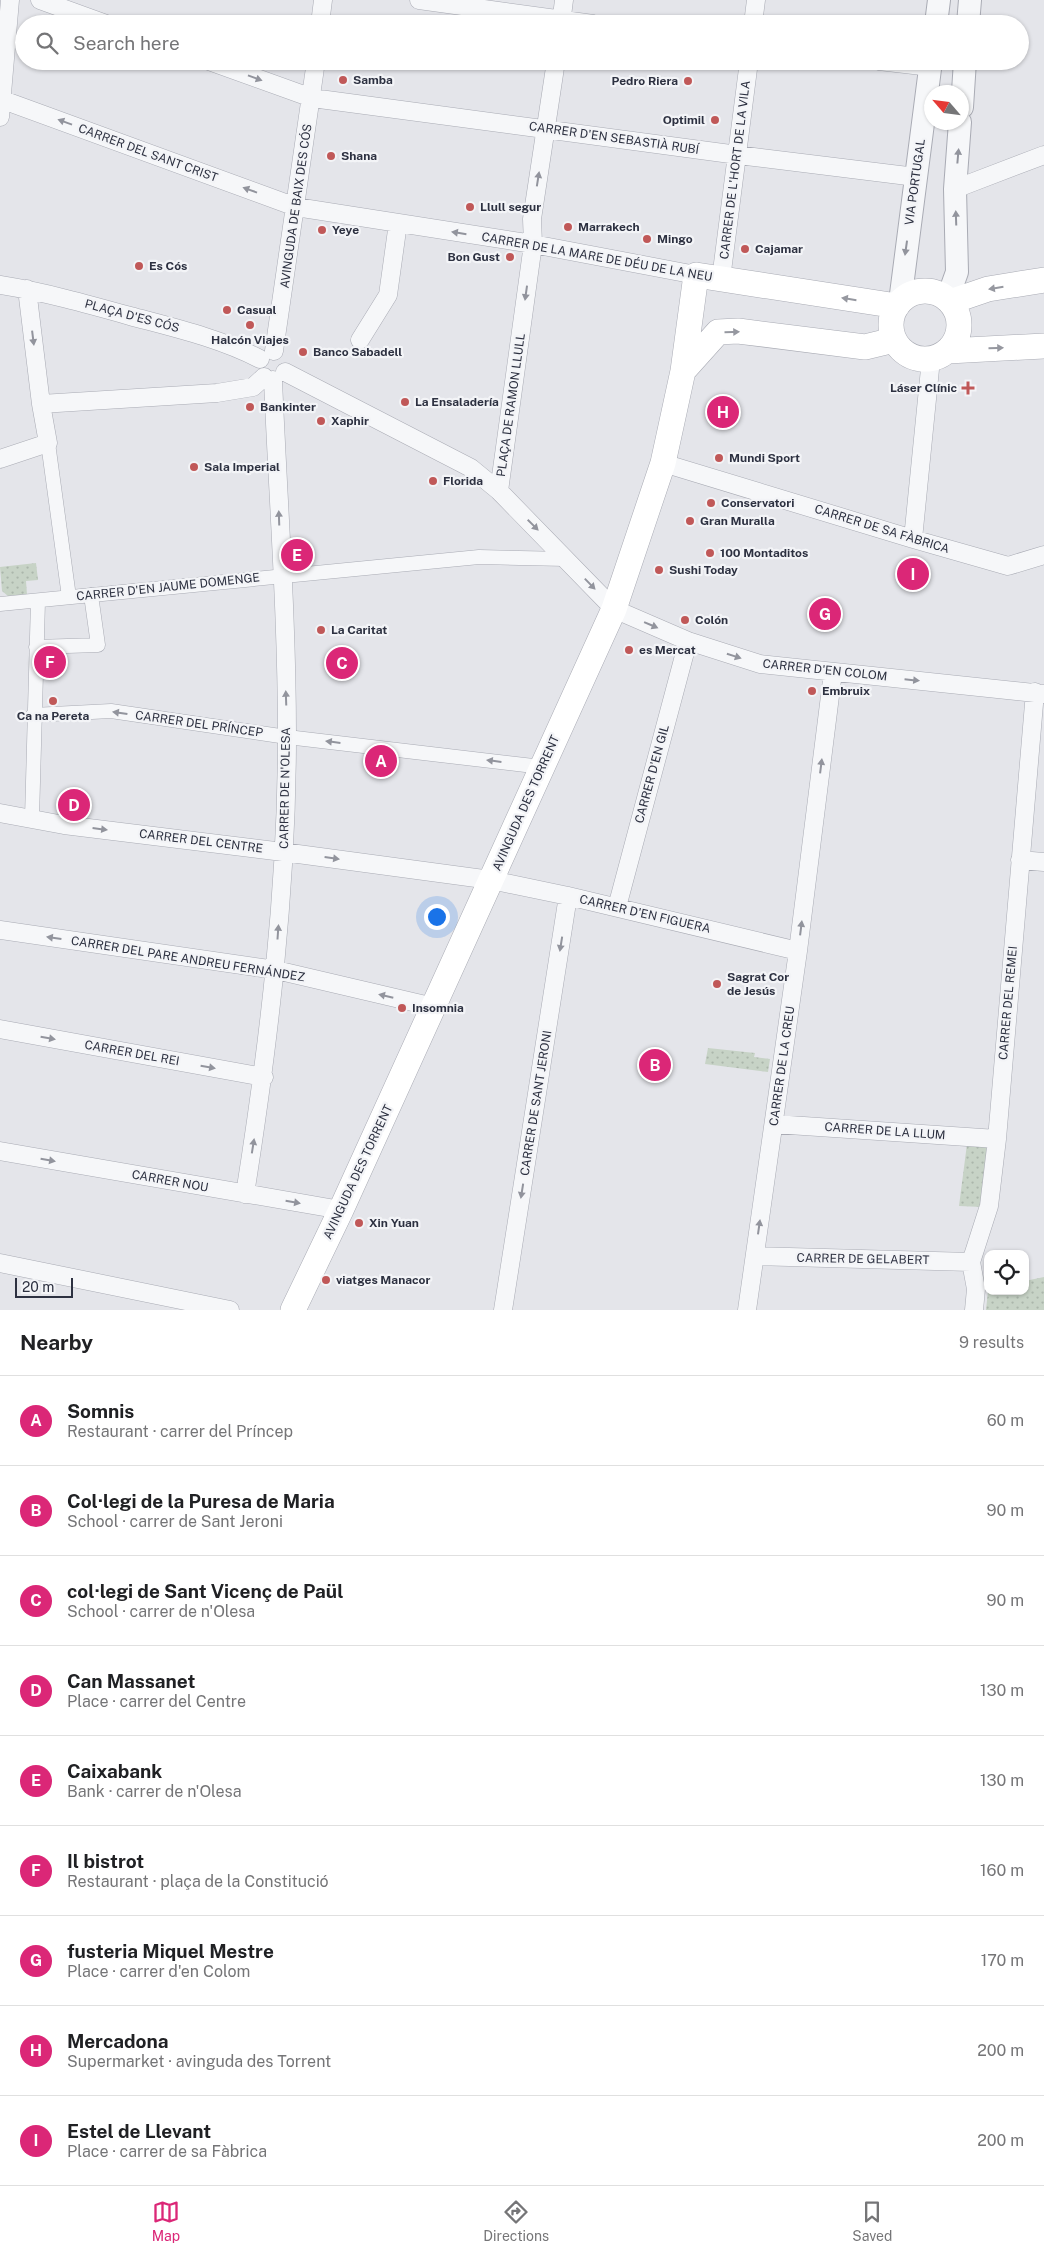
<!DOCTYPE html>
<meta charset="utf-8">
<style>
body{margin:0;font-family:"Public Sans",sans-serif;background:#f6f6f6;color:#202124}
.controls{position:absolute;right:15px;bottom:15px;display:grid;overflow:hidden;border-radius:10px;box-shadow:0 1px 4px #0004}
.controls button{width:45px;height:45px;display:grid;place-items:center;padding:0;border:0;border-bottom:1px solid #e0e0e0;background:#fff;color:#202124;font:25px sans-serif}
.compass{position:absolute;left:924px;top:85px;width:45px;height:45px;border-radius:50%;background:#fff;box-shadow:0 1px 4px #0004;rotate:298deg}
.scale{position:absolute;left:15px;bottom:12px;width:58px;box-sizing:border-box;padding-left:5px;border:2px solid #2d3141;border-top:0;font-size:14px;line-height:18px;white-space:nowrap;color:#2d3141;-webkit-text-stroke:4px #f3f4f7;paint-order:stroke}
.you{position:absolute;left:436px;top:916px;width:18px;height:18px;margin:-12px;border:4px solid #fff;border-radius:50%;background:#1a73e8;box-shadow:0 0 0 8px #1a73e833}
.badge{display:grid;place-items:center;width:32px;height:32px;border-radius:50%;background:#db2777;color:#fff;font-size:16px;font-weight:700}
.pin{position:absolute;translate:-50% -50%;border:2px solid #fff;box-shadow:0 1px 5px #0006}
.list{margin:0;padding:0;list-style:none}
h2{display:flex;justify-content:space-between;align-items:center;height:65px;margin:0;padding:0 20px;font-size:21px}
h2 small{font-size:16px;font-weight:400;color:#757577}
.list li{display:grid;grid-template-columns:32px 1fr auto;gap:15px;align-items:center;box-sizing:border-box;height:90px;padding:0 20px;border-top:1px solid #e0e0e0}
.list b{display:block;font-size:19px;white-space:nowrap}
.list p{margin:0;font-size:16px;white-space:nowrap;color:#757577}
.list em{font-size:16px;font-style:normal;color:#757577}
.icon{flex:none;width:28px;height:28px;fill:none;stroke:currentColor;stroke-width:2;stroke-linecap:round;stroke-linejoin:round}
.map{position:relative;flex:none;width:1044px;height:1310px;overflow:hidden}
.search{position:absolute;background:#fff;box-shadow:0 1px 4px #0004;left:15px;right:15px;top:15px;height:55px;display:flex;align-items:center;gap:12px;box-sizing:border-box;padding:0 18px;border-radius:28px;color:#757577;font-size:19px}
.sheet{height:875px;background:#fff}
nav{display:flex;justify-content:space-around;align-items:center;box-sizing:border-box;height:70px;border-top:1px solid #e0e0e0;background:#fff;font-size:14px;color:#757577}
nav a{display:grid;justify-items:center;gap:2px}
nav .on{color:#db2777}
.map>svg:first-child{display:block}
.grass{fill:url(#grass-dots)}
.lines{fill:none;stroke-linecap:round;stroke-linejoin:round}
.pedestrian-casing{stroke:#a9abb4;stroke-width:15}
.minor-casing{stroke:#a9abb4;stroke-width:19}
.tertiary-casing{stroke:#a9abb4;stroke-width:24}
.secondary-casing{stroke:#a9abb4;stroke-width:26}
.pedestrian{stroke:#f6f7f9;stroke-width:14}
.minor{stroke:#f6f7f9;stroke-width:18}
.tertiary{stroke:#f6f7f9;stroke-width:22}
.secondary{stroke:#fff;stroke-width:25}
.oneway{fill:#92949d}
.oneway2{fill:#9698a0}
.poi-dot{fill:#c05858;stroke:#f3f4f7;stroke-width:2}
.labels{text-anchor:middle;stroke-width:4.5;stroke-linejoin:round;paint-order:stroke}
.poi-label{font-size:12px;font-weight:bold;fill:#2d3141;stroke:#f3f4f7;text-anchor:start}
.street-label{font-size:12px;fill:#2d3141;stroke:#f3f4f7}
</style>
<div class="map">
<svg width="1044" height="1310" viewBox="0 0 1044 1310">
<defs>
<pattern id="grass-dots" width="8" height="8" patternUnits="userSpaceOnUse" patternTransform="scale(1.25)"><rect width="8" height="8" fill="#c7d3c6"/><path d="M2 2h.1M6 6h.1" fill="none" stroke="#abb6ab" stroke-width="1.8" stroke-linecap="round"/></pattern>
</defs>
<rect width="100%" height="100%" fill="#e4e5ea"/>
<path class="grass" d="M 36,563 L 38,580 L 26,581 L 27,595 L 8,596 L 2,591 L 0,567 Z
M 708,1048 L 755,1053 L 754,1057 L 770,1059 L 768,1072 L 705,1064 Z
M 967,1144 L 989,1146 L 982,1207 L 959,1206 Z
M 1044,1277 L 1044,1310 L 986,1310 L 988,1291 L 1025,1291 L 1025,1281 Z"/>
<g class="lines">
<defs>
<path id="pedestrian" d="M 48,443 L 69,597
M 0,604 L 479,557 L 566,559
M 36,647 L 98,645 L 91,595
M 33,715 L 111,711 L 287,737 L 542,767
M 32,818 L 38,601"/>
<path id="minor" d="M 40,0 L 106,24
M 419,0 L 593,24
M 320,24 L 323,0
M 561,24 L 564,0
M 753,24 L 756,0
M 209,61 L 312,98 L 738,155 L 916,177
M 879,61 L 931,67
M 0,99 L 296,207 L 533,244 L 696,275
M 0,117 L 10,0
M 955,189 L 1044,155
M 721,279 L 749,61
M 0,285 C 44,292 87,304 130,316 C 175,328 219,338 260,359
M 360,340 L 388,295 L 398,223
M 274,351 L 316,61
M 285,372 L 471,468 L 499,491 L 614,609 L 688,641 L 760,664 L 1044,694
M 41,404 L 217,393 L 253,387 L 264,377
M 0,459 L 48,443 L 41,404 L 27,289
M 663,463 L 913,539 L 1008,566 L 1044,555
M 499,491 L 533,244 L 532,219 L 556,61
M 913,539 L 931,359
M 0,813 L 64,825 L 283,852 L 491,880 L 568,896 L 798,951
M 1020,860 L 1044,862
M 617,907 L 688,641
M 0,930 L 276,970 L 434,1007
M 0,1029 L 264,1077
M 774,1124 L 997,1139
M 0,1151 L 341,1210
M 245,1194 C 269,1042 287,890 287,736 C 287,617 278,498 273,380
M 755,1256 L 971,1262
M 0,1263 L 230,1310
M 503,1310 L 568,896
M 747,1310 L 798,951 L 833,672
M 974,1310 L 976,1289 L 971,1262 L 989,1206 L 997,1139 L 1035,692"/>
<path id="tertiary" d="M 936,24 L 939,0
M 968,24 L 970,0
M 962,107 L 965,61
M 947,300 L 957,272 L 955,189 L 960,122
M 900,302 L 931,61"/>
<path id="secondary" d="M891 325a34 34 0 1 1 68 0a34 34 0 1 1-68 0Z
M 950,302 L 988,289 L 1044,280
M 948,351 L 1044,346
M 683,371 L 718,332 L 738,331 L 865,347 L 894,340
M 293,1310 L 341,1210 L 614,609 L 663,463 L 683,371 L 696,275 L 897,306"/>
</defs>
<use href="#pedestrian" class="pedestrian-casing"/>
<use href="#minor" class="minor-casing"/>
<use href="#tertiary" class="tertiary-casing"/>
<use href="#secondary" class="secondary-casing"/>
<use href="#pedestrian" class="pedestrian"/>
<use href="#minor" class="minor"/>
<use href="#tertiary" class="tertiary"/>
<use href="#secondary" class="secondary"/>
</g>
<defs><path id="oneway-solid" d="M-6-.8H1V-3.2L6.5 0L1 3.2V.8H-6Z" transform="scale(1.25)"/></defs>
<g class="oneway">
<use href="#oneway-solid" transform="translate(255 78) rotate(20)"/>
<use href="#oneway-solid" transform="translate(65 122) rotate(-160)"/>
<use href="#oneway-solid" transform="translate(958 156) rotate(-85)"/>
<use href="#oneway-solid" transform="translate(538 179) rotate(-81)"/>
<use href="#oneway-solid" transform="translate(250 190) rotate(-160)"/>
<use href="#oneway-solid" transform="translate(956 218) rotate(-92)"/>
<use href="#oneway-solid" transform="translate(459 233) rotate(-171)"/>
<use href="#oneway-solid" transform="translate(906 248) rotate(98)"/>
<use href="#oneway-solid" transform="translate(526 293) rotate(98)"/>
<use href="#oneway-solid" transform="translate(33 338) rotate(83)"/>
<use href="#oneway-solid" transform="translate(279 518) rotate(-92)"/>
<use href="#oneway-solid" transform="translate(533 525) rotate(45)"/>
<use href="#oneway-solid" transform="translate(590 584) rotate(46)"/>
<use href="#oneway-solid" transform="translate(651 625) rotate(23)"/>
<use href="#oneway-solid" transform="translate(734 656) rotate(18)"/>
<use href="#oneway-solid" transform="translate(912 680) rotate(6)"/>
<use href="#oneway-solid" transform="translate(286 698) rotate(-92)"/>
<use href="#oneway-solid" transform="translate(120 713) rotate(-172)"/>
<use href="#oneway-solid" transform="translate(333 742) rotate(-173)"/>
<use href="#oneway-solid" transform="translate(494 761) rotate(-173)"/>
<use href="#oneway-solid" transform="translate(821 766) rotate(-83)"/>
<use href="#oneway-solid" transform="translate(100 829) rotate(7)"/>
<use href="#oneway-solid" transform="translate(332 858) rotate(8)"/>
<use href="#oneway-solid" transform="translate(801 928) rotate(-83)"/>
<use href="#oneway-solid" transform="translate(278 932) rotate(-86)"/>
<use href="#oneway-solid" transform="translate(54 938) rotate(-172)"/>
<use href="#oneway-solid" transform="translate(561 944) rotate(99)"/>
<use href="#oneway-solid" transform="translate(386 996) rotate(-167)"/>
<use href="#oneway-solid" transform="translate(48 1038) rotate(10)"/>
<use href="#oneway-solid" transform="translate(208 1067) rotate(10)"/>
<use href="#oneway-solid" transform="translate(253 1146) rotate(-81)"/>
<use href="#oneway-solid" transform="translate(48 1160) rotate(10)"/>
<use href="#oneway-solid" transform="translate(522 1191) rotate(99)"/>
<use href="#oneway-solid" transform="translate(293 1202) rotate(10)"/>
<use href="#oneway-solid" transform="translate(759 1227) rotate(-82)"/>
</g>
<g class="oneway2">
<use href="#oneway-solid" transform="translate(996 288) rotate(171)"/>
<use href="#oneway-solid" transform="translate(849 299) rotate(-171)"/>
<use href="#oneway-solid" transform="translate(732 332) rotate(-2)"/>
<use href="#oneway-solid" transform="translate(996 348) rotate(-1)"/>
</g>
<g class="poi-dot">
<circle cx="343" cy="80" r="5"/>
<circle cx="688" cy="81" r="5"/>
<circle cx="715" cy="120" r="5"/>
<circle cx="331" cy="156" r="5"/>
<circle cx="470" cy="207" r="5"/>
<circle cx="568" cy="227" r="5"/>
<circle cx="322" cy="230" r="5"/>
<circle cx="647" cy="239" r="5"/>
<circle cx="745" cy="249" r="5"/>
<circle cx="510" cy="257" r="5"/>
<circle cx="139" cy="266" r="5"/>
<circle cx="227" cy="310" r="5"/>
<circle cx="250" cy="325" r="5"/>
<circle cx="303" cy="352" r="5"/>
<path d="M965.5 380.5h5v5h5v5h-5v5h-5v-5h-5v-5h5z"/>
<circle cx="405" cy="402" r="5"/>
<circle cx="250" cy="407" r="5"/>
<circle cx="321" cy="421" r="5"/>
<circle cx="719" cy="458" r="5"/>
<circle cx="194" cy="467" r="5"/>
<circle cx="433" cy="481" r="5"/>
<circle cx="711" cy="503" r="5"/>
<circle cx="690" cy="521" r="5"/>
<circle cx="710" cy="553" r="5"/>
<circle cx="659" cy="570" r="5"/>
<circle cx="685" cy="620" r="5"/>
<circle cx="321" cy="630" r="5"/>
<circle cx="629" cy="650" r="5"/>
<circle cx="812" cy="691" r="5"/>
<circle cx="53" cy="701" r="5"/>
<circle cx="717" cy="984" r="5"/>
<circle cx="402" cy="1008" r="5"/>
<circle cx="359" cy="1223" r="5"/>
<circle cx="326" cy="1280" r="5"/>
</g>
<g class="labels">
<g class="poi-label">
<text x="353" y="84">Samba</text>
<text x="678" y="85" text-anchor="end">Pedro Riera</text>
<text x="705" y="124" text-anchor="end">Optimil</text>
<text x="341" y="160">Shana</text>
<text x="480" y="211">Llull segur</text>
<text x="578" y="231">Marrakech</text>
<text x="332" y="234">Yeye</text>
<text x="657" y="243">Mingo</text>
<text x="755" y="253">Cajamar</text>
<text x="500" y="261" text-anchor="end">Bon Gust</text>
<text x="149" y="270">Es Cós</text>
<text x="237" y="314">Casual</text>
<text x="250" y="344" text-anchor="middle">Halcón Viajes</text>
<text x="313" y="356">Banco Sabadell</text>
<text x="957" y="392" text-anchor="end">Láser Clínic</text>
<text x="415" y="406">La Ensaladería</text>
<text x="260" y="411">Bankinter</text>
<text x="331" y="425">Xaphir</text>
<text x="729" y="462">Mundi Sport</text>
<text x="204" y="471">Sala Imperial</text>
<text x="443" y="485">Florida</text>
<text x="721" y="507">Conservatori</text>
<text x="700" y="525">Gran Muralla</text>
<text x="720" y="557">100 Montaditos</text>
<text x="669" y="574">Sushi Today</text>
<text x="695" y="624">Colón</text>
<text x="331" y="634">La Caritat</text>
<text x="639" y="654">es Mercat</text>
<text x="822" y="695">Embruix</text>
<text x="53" y="720" text-anchor="middle">Ca na Pereta</text>
<text x="727" y="981">Sagrat Cor<tspan x="727" dy="14">de Jesús</tspan></text>
<text x="412" y="1012">Insomnia</text>
<text x="369" y="1227">Xin Yuan</text>
<text x="336" y="1284">viatges Manacor</text>
</g>
<g class="street-label">
<text transform="translate(614 138) rotate(8)" y="4">CARRER D'EN SEBASTIÀ RUBÍ</text>
<text transform="translate(148 153) rotate(20)" y="4">CARRER DEL SANT CRIST</text>
<text transform="translate(735 170) rotate(-83)" y="4">CARRER DE L'HORT DE LA VILA</text>
<text transform="translate(915 182) rotate(-82)" y="4">VIA PORTUGAL</text>
<text transform="translate(296 206) rotate(-82)" y="4">AVINGUDA DE BAIX DES CÓS</text>
<text transform="translate(597 257) rotate(10)" y="4">CARRER DE LA MARE DE DÉU DE LA NEU</text>
<text transform="translate(132 316) rotate(15)" y="4">PLAÇA D'ES CÓS</text>
<text transform="translate(511 405) rotate(-82)" y="4">PLAÇA DE RAMON LLULL</text>
<text transform="translate(882 529) rotate(17)" y="4">CARRER DE SA FÀBRICA</text>
<text transform="translate(168 587) rotate(-6)" y="4">CARRER D'EN JAUME DOMENGE</text>
<text transform="translate(825 670) rotate(6)" y="4">CARRER D'EN COLOM</text>
<text transform="translate(199 724) rotate(8)" y="4">CARRER DEL PRÍNCEP</text>
<text transform="translate(652 774) rotate(-75)" y="4">CARRER D'EN GIL</text>
<text transform="translate(285 788) rotate(-89)" y="4">CARRER DE N'OLESA</text>
<text transform="translate(526 803) rotate(-66)" y="4">AVINGUDA DES TORRENT</text>
<text transform="translate(201 841) rotate(7)" y="4">CARRER DEL CENTRE</text>
<text transform="translate(645 914) rotate(13)" y="4">CARRER D'EN FIGUERA</text>
<text transform="translate(188 959) rotate(9)" y="4">CARRER DEL PARE ANDREU FERNÁNDEZ</text>
<text transform="translate(1008 1003) rotate(-85)" y="4">CARRER DEL REMEI</text>
<text transform="translate(132 1053) rotate(10)" y="4">CARRER DEL REI</text>
<text transform="translate(782 1066) rotate(-82)" y="4">CARRER DE LA CREU</text>
<text transform="translate(536 1103) rotate(-81)" y="4">CARRER DE SANT JERONI</text>
<text transform="translate(885 1131) rotate(4)" y="4">CARRER DE LA LLUM</text>
<text transform="translate(358 1172) rotate(-65)" y="4">AVINGUDA DES TORRENT</text>
<text transform="translate(170 1181) rotate(10)" y="4">CARRER NOU</text>
<text transform="translate(863 1259) rotate(1)" y="4">CARRER DE GELABERT</text>
</g>
</g>
</svg>
<div class="controls">
<button><svg class="icon" aria-label="locate" viewBox="0 0 24 24"><circle cx="12" cy="12" r="6"/><path d="M12 2v4M12 18v4M2 12h4M18 12h4"/></svg></button>
</div>
<svg class="compass" viewBox="-18 -18 36 36"><path d="M0-13l5 13h-10z" fill="#e53935"/><path d="M0 13l5-13h-10z" fill="#757577"/></svg>
<div class="scale">20 m</div>
<div class="you"></div>
<div class="pin badge" style="left:381px;top:761px">A</div>
<div class="pin badge" style="left:655px;top:1065px">B</div>
<div class="pin badge" style="left:342px;top:663px">C</div>
<div class="pin badge" style="left:74px;top:805px">D</div>
<div class="pin badge" style="left:297px;top:555px">E</div>
<div class="pin badge" style="left:50px;top:662px">F</div>
<div class="pin badge" style="left:825px;top:614px">G</div>
<div class="pin badge" style="left:723px;top:412px">H</div>
<div class="pin badge" style="left:913px;top:574px">I</div>
<div class="search"><svg class="icon" aria-label="search" viewBox="0 0 24 24"><circle cx="10" cy="10" r="6"/><path d="M15 15l6 6"/></svg>Search here</div>
</div>
<section class="sheet">
<h2>Nearby<small>9 results</small></h2>
<ul class="list">
<li><span class="badge">A</span><div><b>Somnis</b><p>Restaurant · carrer del Príncep</p></div><em>60 m</em></li>
<li><span class="badge">B</span><div><b>Col·legi de la Puresa de Maria</b><p>School · carrer de Sant Jeroni</p></div><em>90 m</em></li>
<li><span class="badge">C</span><div><b>col·legi de Sant Vicenç de Paül</b><p>School · carrer de n'Olesa</p></div><em>90 m</em></li>
<li><span class="badge">D</span><div><b>Can Massanet</b><p>Place · carrer del Centre</p></div><em>130 m</em></li>
<li><span class="badge">E</span><div><b>Caixabank</b><p>Bank · carrer de n'Olesa</p></div><em>130 m</em></li>
<li><span class="badge">F</span><div><b>Il bistrot</b><p>Restaurant · plaça de la Constitució</p></div><em>160 m</em></li>
<li><span class="badge">G</span><div><b>fusteria Miquel Mestre</b><p>Place · carrer d'en Colom</p></div><em>170 m</em></li>
<li><span class="badge">H</span><div><b>Mercadona</b><p>Supermarket · avinguda des Torrent</p></div><em>200 m</em></li>
<li><span class="badge">I</span><div><b>Estel de Llevant</b><p>Place · carrer de sa Fàbrica</p></div><em>200 m</em></li>
</ul>
</section>
<nav>
<a class="on"><svg class="icon" aria-label="map" viewBox="0 0 24 24"><path d="M3 6l6-2 6 2 6-2v14l-6 2-6-2-6 2zM9 4v14M15 6v14"/></svg>Map</a>
<a><svg class="icon" aria-label="directions" viewBox="0 0 24 24"><path d="M12 3l9 9-9 9-9-9zM9 14v-3h6M13 9l2 2-2 2"/></svg>Directions</a>
<a><svg class="icon" aria-label="saved" viewBox="0 0 24 24"><path d="M7 4h10v16l-5-4-5 4z"/></svg>Saved</a>
</nav>
